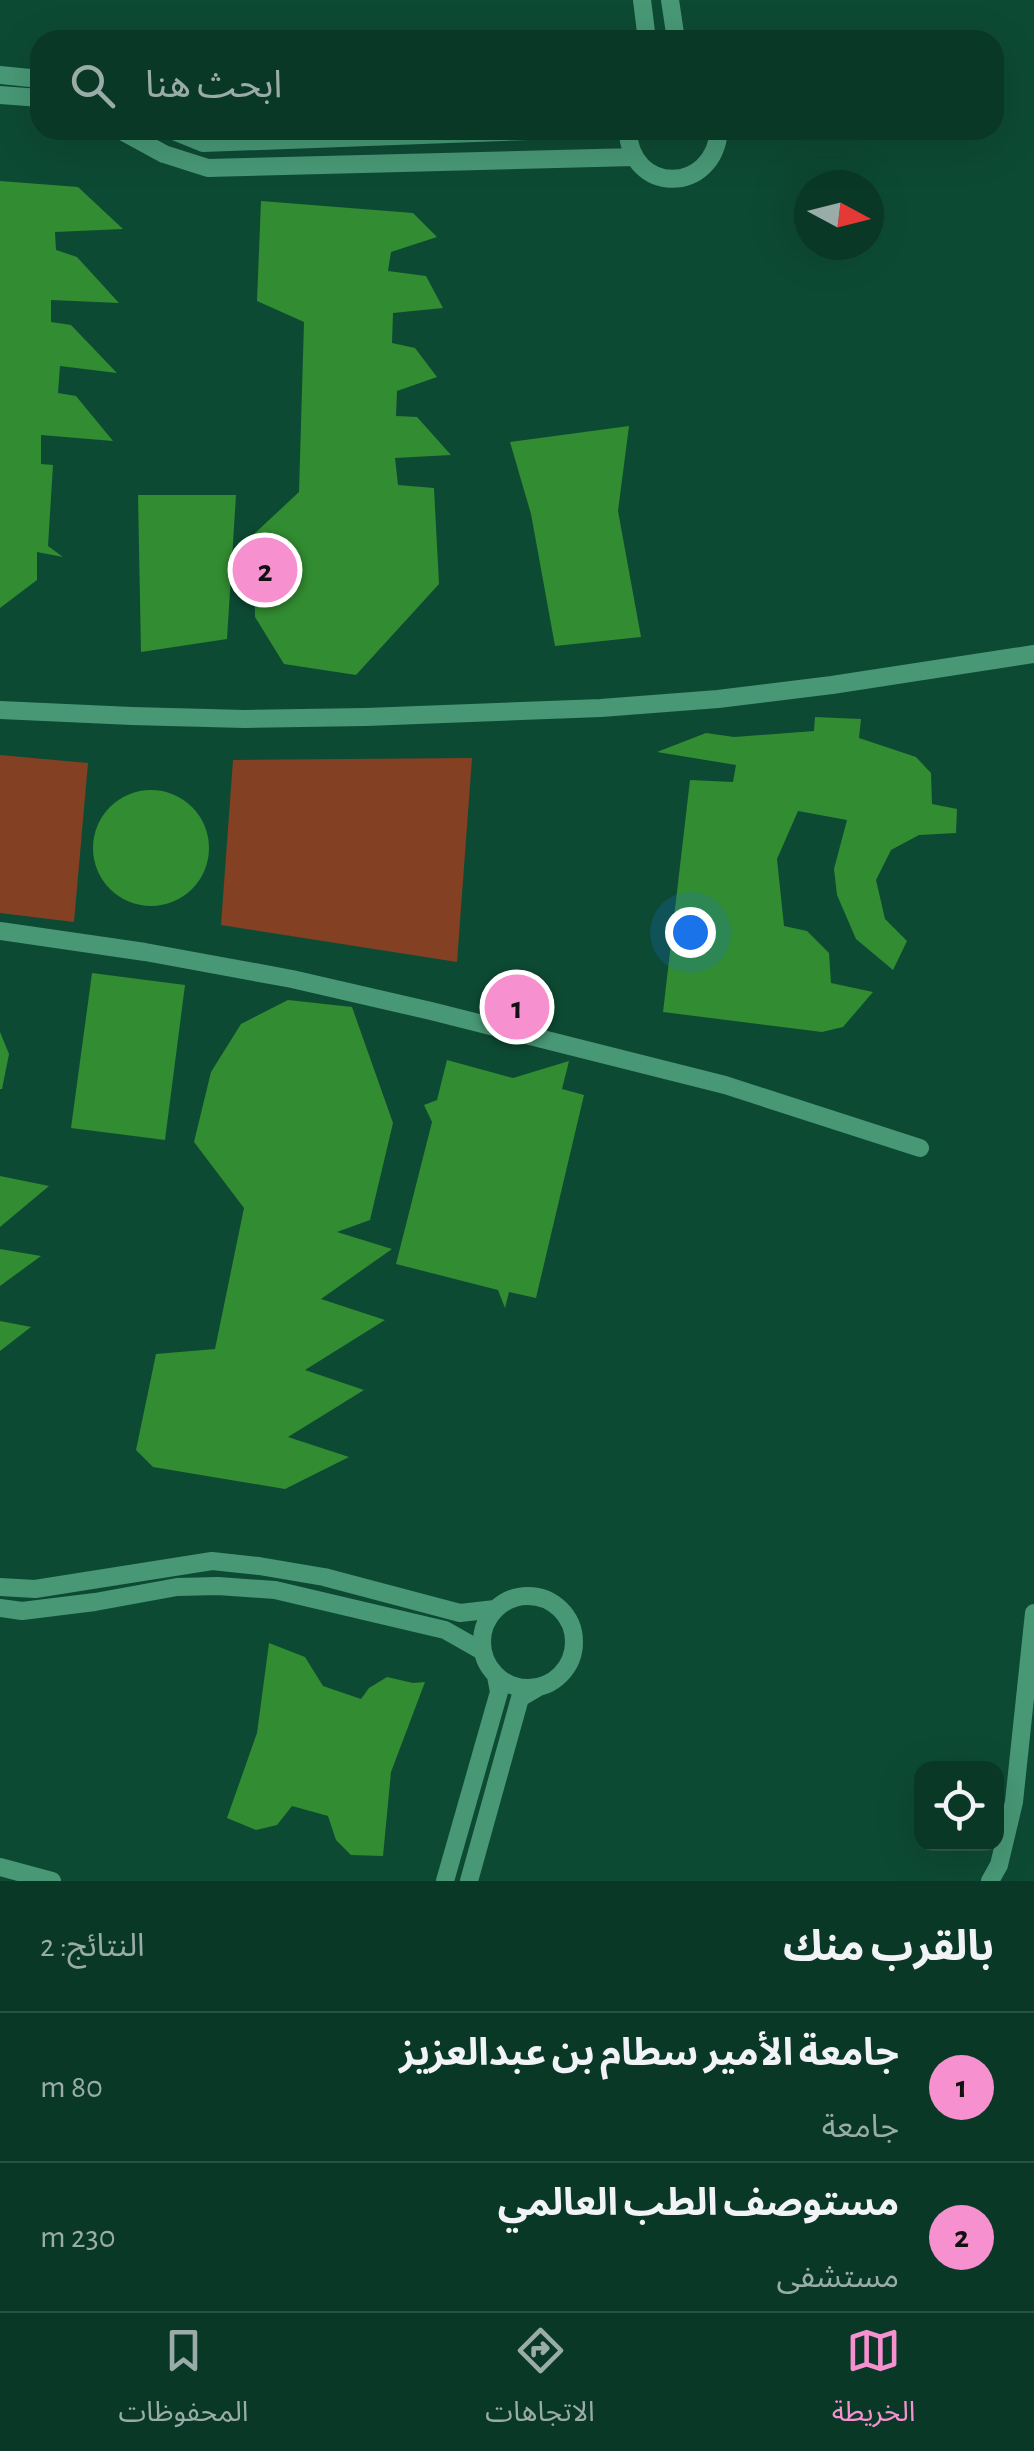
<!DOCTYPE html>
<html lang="ar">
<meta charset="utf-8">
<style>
body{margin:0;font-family:"Alegreya Sans","Noto Sans Arabic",sans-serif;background:#184333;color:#f1f3f6;direction:rtl}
.controls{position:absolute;right:30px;bottom:30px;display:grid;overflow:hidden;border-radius:20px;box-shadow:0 10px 40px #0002}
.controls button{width:90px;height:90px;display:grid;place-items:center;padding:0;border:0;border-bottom:2px solid #2a5244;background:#0a3827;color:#f1f3f6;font:50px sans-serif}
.compass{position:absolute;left:794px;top:170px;width:90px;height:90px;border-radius:50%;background:#0a3827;box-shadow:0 10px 40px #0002;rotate:97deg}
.you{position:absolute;left:690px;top:932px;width:35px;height:35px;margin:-25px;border:8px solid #fff;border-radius:50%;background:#1a73e8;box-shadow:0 0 0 15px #1a73e833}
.badge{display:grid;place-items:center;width:65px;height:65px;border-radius:50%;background:#f690cf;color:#111;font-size:32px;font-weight:700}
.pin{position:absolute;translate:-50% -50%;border:5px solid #fff;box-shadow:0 2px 10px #0006}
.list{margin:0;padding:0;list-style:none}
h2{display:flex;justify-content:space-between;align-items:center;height:130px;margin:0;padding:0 40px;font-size:42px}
h2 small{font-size:32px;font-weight:400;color:#99aca7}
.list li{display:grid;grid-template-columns:65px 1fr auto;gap:30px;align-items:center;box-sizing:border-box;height:150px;padding:0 40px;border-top:2px solid #2a5244}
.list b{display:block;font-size:38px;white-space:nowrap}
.list p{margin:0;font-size:32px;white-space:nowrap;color:#99aca7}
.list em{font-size:32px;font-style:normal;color:#99aca7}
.icon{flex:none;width:55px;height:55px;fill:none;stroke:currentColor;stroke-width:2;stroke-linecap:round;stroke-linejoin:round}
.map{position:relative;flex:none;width:1034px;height:1881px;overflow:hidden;direction:ltr}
.search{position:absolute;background:#0a3827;box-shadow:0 10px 40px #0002;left:30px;right:30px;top:30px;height:110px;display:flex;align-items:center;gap:25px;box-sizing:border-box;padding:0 35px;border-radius:30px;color:#99aca7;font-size:38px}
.sheet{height:430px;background:#0a3827}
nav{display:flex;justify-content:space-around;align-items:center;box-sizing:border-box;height:140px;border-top:2px solid #2a5244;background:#0a3827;font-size:28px;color:#99aca7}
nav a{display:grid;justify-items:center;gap:5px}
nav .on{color:#f690cf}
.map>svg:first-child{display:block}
.green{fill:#834022}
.building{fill:#328c31}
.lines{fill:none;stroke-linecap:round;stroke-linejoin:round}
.minor{stroke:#489876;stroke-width:18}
</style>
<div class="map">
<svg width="1034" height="1881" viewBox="0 0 1034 1881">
<rect width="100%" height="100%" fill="#0d4a34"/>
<path class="green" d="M 0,755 L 88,763 L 74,922 L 0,913 Z
M 472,758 L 457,962 L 221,925 L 233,760 Z"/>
<path class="building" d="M 0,181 L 78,187 L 123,229 L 55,232 L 56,250 L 77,257 L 119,303 L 51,300 L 51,322 L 71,325 L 117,373 L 60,366 L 58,393 L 76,396 L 113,441 L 41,435 L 41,464 L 53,465 L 48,546 L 63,557 L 37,552 L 37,580 L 0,608 Z
M 261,201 L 413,213 L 437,237 L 391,252 L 388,271 L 426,276 L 443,308 L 393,313 L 392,343 L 415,348 L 437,377 L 397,391 L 396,416 L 417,417 L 451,455 L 395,458 L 398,485 L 434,488 L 439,584 L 356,675 L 284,664 L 255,617 L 253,535 L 299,492 L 304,322 L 257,301 Z
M 629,426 L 618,511 L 641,637 L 555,646 L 531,514 L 510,442 Z
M 138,495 L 236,495 L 227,639 L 141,652 Z
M 815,717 L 861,719 L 859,738 L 916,757 L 931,773 L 932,804 L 957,809 L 956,833 L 919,835 L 891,850 L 876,880 L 885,919 L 907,941 L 893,970 L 856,939 L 837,895 L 834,869 L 847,820 L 798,811 L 777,859 L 784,926 L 807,931 L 829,953 L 831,983 L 873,992 L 843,1027 L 822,1032 L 663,1012 L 690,780 L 733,782 L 736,765 L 657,752 L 706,733 L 734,737 L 814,731 Z
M93 848a58 58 0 1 1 116 0a58 58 0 1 1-116 0Z
M 92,973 L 185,985 L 165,1140 L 71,1128 Z
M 288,1000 L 352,1007 L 393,1123 L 370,1220 L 337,1232 L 392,1249 L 321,1299 L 385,1320 L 305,1370 L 364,1390 L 288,1437 L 349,1457 L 285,1489 L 153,1467 L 136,1450 L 156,1354 L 215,1349 L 244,1208 L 194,1142 L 211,1072 L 241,1024 Z
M 0,1032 L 9,1054 L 2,1089 L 0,1089 Z
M 447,1060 L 513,1078 L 569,1061 L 562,1089 L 584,1095 L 536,1298 L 509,1292 L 505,1308 L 498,1290 L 396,1264 L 432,1122 L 424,1105 L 437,1100 Z
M 0,1176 L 49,1186 L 0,1227 Z
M 0,1249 L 41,1256 L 0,1286 Z
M 0,1321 L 31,1327 L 0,1351 Z
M 269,1643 L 305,1657 L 323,1686 L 361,1699 L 369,1688 L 387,1677 L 413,1683 L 425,1682 L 391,1772 L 383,1856 L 351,1855 L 336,1840 L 328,1816 L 292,1806 L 277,1825 L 256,1830 L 227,1818 L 257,1733 Z"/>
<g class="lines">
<path class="minor" d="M 642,0 L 647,40
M 670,0 L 676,40
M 0,75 L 40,79
M 0,95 L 40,98
M 120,130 L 164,154 L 208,168 L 634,157
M 171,130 L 203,143 L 556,130
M 628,130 C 629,194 714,196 719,130
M 0,710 L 132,716 L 245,719 L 366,717 L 601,708 L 718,699 L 832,685 L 1034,654
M 0,931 L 145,952 L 292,979 L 431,1011 L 725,1085 L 920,1148
M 0,1587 L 35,1589 L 212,1561 L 259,1566 L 324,1577 L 460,1613 L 495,1609
M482 1642a46 46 0 1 1 92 0a46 46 0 1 1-92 0Z
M 0,1608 L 22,1611 L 95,1602 L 177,1587 L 218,1586 L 275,1590 L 445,1630 L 482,1651
M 0,1867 L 52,1881
M 445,1881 L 499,1692 L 496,1676
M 469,1881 L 520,1698 L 537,1688
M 990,1881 L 999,1865 L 1014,1802 L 1034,1613"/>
</g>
</svg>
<div class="controls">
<button><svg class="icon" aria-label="locate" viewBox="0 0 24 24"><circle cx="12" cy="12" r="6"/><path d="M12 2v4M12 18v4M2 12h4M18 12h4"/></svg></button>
</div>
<svg class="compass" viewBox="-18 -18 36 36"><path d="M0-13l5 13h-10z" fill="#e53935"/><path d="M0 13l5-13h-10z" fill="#99aca7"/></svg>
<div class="you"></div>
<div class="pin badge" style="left:517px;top:1007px">1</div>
<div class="pin badge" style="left:265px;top:570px">2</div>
<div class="search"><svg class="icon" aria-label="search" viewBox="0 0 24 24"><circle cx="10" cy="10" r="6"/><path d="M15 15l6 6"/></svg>ابحث هنا</div>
</div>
<section class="sheet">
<h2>بالقرب منك<small>النتائج: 2</small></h2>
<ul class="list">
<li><span class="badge">1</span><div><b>جامعة الأمير سطام بن عبدالعزيز</b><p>جامعة</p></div><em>80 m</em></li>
<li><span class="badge">2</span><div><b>مستوصف الطب العالمي</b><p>مستشفى</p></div><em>230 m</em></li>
</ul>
</section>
<nav>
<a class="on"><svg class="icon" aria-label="map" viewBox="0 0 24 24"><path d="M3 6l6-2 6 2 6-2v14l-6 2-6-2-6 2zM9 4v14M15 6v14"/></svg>الخريطة</a>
<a><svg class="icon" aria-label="directions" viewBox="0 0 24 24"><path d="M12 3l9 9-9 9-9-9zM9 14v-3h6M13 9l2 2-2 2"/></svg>الاتجاهات</a>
<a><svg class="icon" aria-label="saved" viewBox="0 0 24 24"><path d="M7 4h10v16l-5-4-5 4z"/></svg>المحفوظات</a>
</nav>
